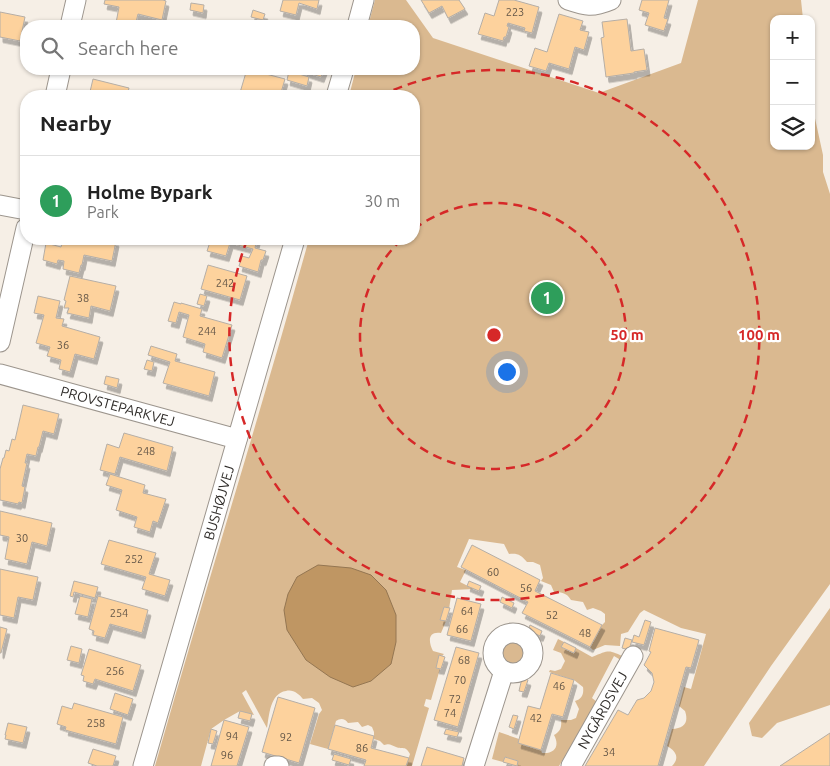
<!DOCTYPE html>
<meta charset="utf-8">
<style>
body{margin:0;font-family:Ubuntu,sans-serif;background:#f2f2f2;color:#222}
.controls{position:absolute;right:15px;top:15px;display:grid;overflow:hidden;border-radius:10px;box-shadow:0 1px 4px #0004}
.controls button{width:45px;height:45px;display:grid;place-items:center;padding:0;border:0;border-bottom:1px solid #e0e0e0;background:#fff;color:#222;font:25px sans-serif}
.you{position:absolute;left:506px;top:371px;width:18px;height:18px;margin:-12px;border:4px solid #fff;border-radius:50%;background:#1a73e8;box-shadow:0 0 0 8px #1a73e833}
.badge{display:grid;place-items:center;width:32px;height:32px;border-radius:50%;background:#275d95;color:#fff;font-size:16px;font-weight:700}
.pin{position:absolute;translate:-50% -50%;border:2px solid #fff;box-shadow:0 1px 5px #0006}
.list{margin:0;padding:0;list-style:none}
h2{display:flex;justify-content:space-between;align-items:center;height:65px;margin:0;padding:0 20px;font-size:21px}
h2 small{font-size:16px;font-weight:400;color:#767676}
.list li{display:grid;grid-template-columns:32px 1fr auto;gap:15px;align-items:center;box-sizing:border-box;height:90px;padding:0 20px;border-top:1px solid #e0e0e0}
.list b{display:block;font-size:19px;white-space:nowrap}
.list p{margin:0;font-size:16px;white-space:nowrap;color:#767676}
.list em{font-size:16px;font-style:normal;color:#767676}
.icon{flex:none;width:28px;height:28px;fill:none;stroke:currentColor;stroke-width:2;stroke-linecap:round;stroke-linejoin:round}
.map{position:relative;flex:none;width:830px;height:766px;overflow:hidden}
.search{position:absolute;background:#fff;box-shadow:0 1px 4px #0004;left:20px;top:20px;width:400px;height:55px;display:flex;align-items:center;gap:12px;box-sizing:border-box;padding:0 18px;border-radius:20px;color:#767676;font-size:19px}
.panel{position:absolute;background:#fff;box-shadow:0 1px 4px #0004;left:20px;top:90px;width:400px;height:155px;border-radius:20px}
.map>svg:first-child{display:block}
.green{fill:#dab990}
.water{fill:#bf9663;stroke:#947652}
.building{fill:#fdd29d;stroke:#b5aea6;filter:url(#shadow)}
.lines{fill:none;stroke-linecap:round;stroke-linejoin:round}
.minor-casing{stroke:#9c958d;stroke-width:21}
.minor{stroke:#fff;stroke-width:19}
.ring{fill:none;stroke:#d62828;stroke-width:2.5;stroke-dasharray:9 6}
.labels{text-anchor:middle;stroke-width:4.5;stroke-linejoin:round;paint-order:stroke}
.number-label{font-size:11px;fill:#635647}
.street-label{font-size:14px;fill:#302d2a;stroke:#fff}
.centre{fill:#d62828;stroke:#fff;stroke-width:2.5}
.ring-label{font-size:15px;text-anchor:middle;font-weight:bold;fill:#d62828;stroke:#fff;stroke-width:4.5;stroke-linejoin:round;paint-order:stroke}
</style>
<div class="map">
<svg width="830" height="766" viewBox="0 0 830 766">
<defs>
<filter id="shadow"><feDropShadow dx="3" dy="5.5" stdDeviation="0" flood-color="#0004"/></filter>
</defs>
<rect width="100%" height="100%" fill="#f6efe6"/>
<path class="green" d="M 375,0 L 406,0 L 433,38 L 599,93 L 681,63 L 698,0 L 801,0 L 803,19 L 774,19 L 774,146 L 811,146 L 811,100 L 823,155 L 823,172 L 830,194 L 830,584 L 771,666 L 704,766 L 672,766 C 680,758 676,751 667,746 L 672,729 C 684,728 689,723 685,711 L 679,706 L 684,687 L 691,689 L 706,634 L 681,628 L 644,610 L 640,613 L 628,632 L 621,634 L 620,646 L 605,645 L 593,650 L 590,647 L 602,625 L 605,622 L 605,614 L 601,611 L 593,608 L 587,610 L 583,602 L 571,600 C 567,593 562,592 554,592 L 551,585 L 541,581 L 543,578 L 540,565 L 533,562 L 527,562 C 521,555 518,553 509,554 L 504,544 L 469,539 L 457,567 L 466,570 L 460,582 L 474,589 L 452,590 L 449,609 L 444,607 L 441,619 L 446,621 L 441,633 C 428,631 428,641 433,651 L 444,654 L 442,656 L 440,655 L 436,668 L 440,669 L 431,700 L 426,699 L 424,706 L 429,708 L 412,766 L 406,766 L 410,754 C 405,745 403,750 396,747 C 391,745 390,743 384,745 L 380,741 L 374,739 L 374,732 L 372,727 L 368,725 L 362,727 L 358,722 L 348,723 C 345,718 340,718 336,721 L 328,749 L 310,744 L 319,714 L 322,710 L 319,703 L 312,698 L 303,699 C 299,694 293,689 286,691 C 270,693 269,716 267,728 L 246,690 L 242,693 L 254,715 L 240,711 L 224,720 L 211,729 L 201,766 L 155,766 C 205,590 260,415 309,239 L 414,239 L 414,96 L 349,96 L 356,69 L 414,69 L 414,26 L 368,26 Z
M 830,608 L 830,705 L 777,723 L 762,738 L 752,736 L 749,723 Z
M 558,639 L 564,642 L 561,647 L 573,653 L 576,648 L 592,657 C 611,649 608,650 627,658 L 624,662 L 614,656 L 592,698 L 597,702 L 559,766 L 517,766 L 518,761 L 505,757 L 503,762 L 492,759 L 499,732 L 519,739 L 518,743 L 541,750 L 542,753 C 555,754 560,746 554,735 C 560,732 562,727 561,720 L 571,720 L 576,718 L 579,709 L 575,701 C 582,699 584,694 583,687 L 574,680 L 549,672 L 550,670 L 555,671 L 561,669 L 565,661 L 561,653 L 553,650 Z
M501 654a13 13 0 1 1 26 0a13 13 0 1 1-26 0Z"/>
<path class="water" d="M 318,565 L 351,568 L 371,575 L 386,590 L 396,615 L 396,642 L 391,664 L 371,681 L 353,687 L 330,677 L 306,660 L 287,630 L 284,610 L 288,594 L 297,577 Z"/>
<path class="building" d="M 105,0 L 163,0 L 166,1 L 162,20 L 138,14 L 135,26 L 133,26 L 116,23 L 119,7 L 104,4 Z
M 283,0 L 319,0 L 317,9 L 299,3 L 296,15 L 280,11 Z
M 421,0 L 459,0 L 465,9 L 448,18 L 442,6 L 429,13 Z
M 499,0 L 514,0 L 539,7 L 532,33 L 524,31 L 525,28 L 508,23 L 507,26 L 509,27 L 506,37 L 504,37 L 503,41 L 478,34 L 485,13 L 494,16 Z
M 642,0 L 669,0 L 664,18 L 668,19 L 664,31 L 645,25 L 649,13 L 639,10 Z
M 191,3 L 204,5 L 203,13 L 190,10 Z
M 253,10 L 265,14 L 263,20 L 251,17 Z
M 0,12 L 25,17 L 20,41 L 0,37 Z
M 559,14 L 583,21 L 580,30 L 589,32 L 584,50 L 575,47 L 569,69 L 549,63 L 546,71 L 529,66 L 535,48 L 547,52 Z
M 627,19 L 631,51 L 644,49 L 647,70 L 634,72 L 634,73 L 606,77 L 601,38 L 604,37 L 602,22 Z
M 247,69 L 285,79 L 280,96 L 239,96 Z
M 296,69 L 324,69 L 321,77 Z
M 289,71 L 309,77 L 307,86 L 287,80 Z
M 93,79 L 129,88 L 127,96 L 89,96 Z
M 63,239 L 106,239 L 116,241 L 112,261 L 84,255 L 82,265 L 81,265 L 79,273 L 63,269 L 64,261 L 58,260 L 57,264 L 43,260 L 46,243 L 61,247 Z
M 211,239 L 257,239 L 255,248 L 266,251 L 263,260 L 261,260 L 258,272 L 239,266 L 242,256 L 249,258 L 253,249 L 230,243 L 226,256 L 207,251 Z
M 208,265 L 247,276 L 240,300 L 201,289 Z
M 70,276 L 116,286 L 110,311 L 91,306 L 89,318 L 67,313 L 69,308 L 64,308 L 66,301 L 64,300 Z
M 200,294 L 207,296 L 204,306 L 197,304 Z
M 38,296 L 60,301 L 56,318 L 64,319 L 62,326 L 100,337 L 94,359 L 75,354 L 70,372 L 59,369 L 61,360 L 47,356 L 50,347 L 36,343 L 44,315 L 34,313 Z
M 174,302 L 181,304 L 181,303 L 202,309 L 200,316 L 232,325 L 222,358 L 203,352 L 205,344 L 183,337 L 189,315 L 179,312 L 176,323 L 168,321 Z
M 151,346 L 177,354 L 175,361 L 215,372 L 209,396 L 163,383 L 170,362 L 148,355 Z
M 147,360 L 154,362 L 152,371 L 144,369 Z
M 106,376 L 119,379 L 117,388 L 104,384 Z
M 23,405 L 59,414 L 54,434 L 43,431 L 39,447 L 38,447 L 36,456 L 27,454 L 25,463 L 27,463 L 22,486 L 25,487 L 22,503 L 19,502 L 18,504 L 0,500 L 0,469 L 3,458 L 4,458 L 6,450 L 9,451 L 12,439 L 15,440 Z
M 124,433 L 173,447 L 167,471 L 120,457 L 115,474 L 100,470 L 107,444 L 119,448 Z
M 110,474 L 145,485 L 143,493 L 166,499 L 158,523 L 153,521 L 150,532 L 134,527 L 137,517 L 116,510 L 122,490 L 106,485 Z
M 0,511 L 52,523 L 47,546 L 32,542 L 27,564 L 5,559 L 9,537 L 0,535 Z
M 109,540 L 156,553 L 149,574 L 170,580 L 165,596 L 142,589 L 146,577 L 101,564 Z
M 472,545 L 540,580 L 535,591 L 602,625 L 590,647 L 522,613 L 528,602 L 461,567 Z
M 0,569 L 38,577 L 33,600 L 18,597 L 14,618 L 0,615 Z
M 74,581 L 98,587 L 95,598 L 74,592 L 73,597 L 70,596 Z
M 469,581 L 481,586 L 479,591 L 467,586 Z
M 80,596 L 92,599 L 88,617 L 75,614 Z
M 98,596 L 148,610 L 142,633 L 110,624 L 105,638 L 93,635 L 94,631 L 89,629 Z
M 502,597 L 514,603 L 512,608 L 500,602 Z
M 457,598 L 481,604 L 471,641 L 447,635 Z
M 444,607 L 450,608 L 446,621 L 440,620 Z
M 645,620 L 651,622 L 644,645 L 632,642 L 634,635 L 639,637 Z
M 530,625 L 542,631 L 540,636 L 528,630 Z
M 0,627 L 7,629 L 1,653 L 0,653 Z
M 655,628 L 699,640 L 691,668 L 686,667 L 658,766 L 585,766 L 618,710 L 628,715 L 637,700 L 644,698 L 651,691 L 654,682 L 652,673 L 644,665 L 651,652 L 649,651 Z
M 625,638 L 632,640 L 629,650 L 622,648 Z
M 564,642 L 576,648 L 574,653 L 561,647 Z
M 71,646 L 82,649 L 79,663 L 67,660 Z
M 456,647 L 479,653 L 458,727 L 434,720 Z
M 89,649 L 141,665 L 133,691 L 95,679 L 93,684 L 83,681 L 84,676 L 81,675 Z
M 439,655 L 445,657 L 441,669 L 436,668 Z
M 551,673 L 574,680 L 563,717 L 552,714 L 541,750 L 518,743 L 528,706 L 540,709 Z
M 522,678 L 528,680 L 524,692 L 519,691 Z
M 115,693 L 133,699 L 128,715 L 110,709 Z
M 278,697 L 315,708 L 299,763 L 262,752 Z
M 74,703 L 123,717 L 116,744 L 65,730 L 66,727 L 57,724 L 62,706 L 72,709 Z
M 240,711 L 252,714 L 250,721 L 238,718 Z
M 513,715 L 518,716 L 514,729 L 509,727 Z
M 224,720 L 249,727 L 237,766 L 211,766 Z
M 8,723 L 27,727 L 23,743 L 5,739 L 6,735 L 5,735 Z
M 335,725 L 374,736 L 371,748 L 409,758 L 406,766 L 364,766 L 366,760 L 328,749 Z
M 211,729 L 217,731 L 213,744 L 208,743 Z
M 446,729 L 459,732 L 457,737 L 444,734 Z
M 830,733 L 830,766 L 780,766 Z
M 427,747 L 464,758 L 462,766 L 421,766 Z
M 93,749 L 116,756 L 113,766 L 97,766 L 88,763 Z
M 334,754 L 351,759 L 349,765 L 332,760 Z
M 505,757 L 518,761 L 517,766 L 503,762 Z"/>
<g class="lines">
<defs>
<g id="minor">
<path d="M 568,0 C 586,6 592,8 611,0"/>
<path d="M 70,26 L 76,0"/>
<path d="M 357,26 L 364,0"/>
<path d="M 55,96 L 61,69"/>
<path d="M 336,96 L 344,69"/>
<path d="M 0,205 L 26,210"/>
<path d="M 0,342 L 26,228"/>
<path id="s1" d="M 0,374 L 237,439"/>
<circle cx="513" cy="653" r="20"/>
<path id="s2" d="M 143,766 L 295,239"/>
<path d="M 274,766 L 279,766"/>
<path d="M 474,766 L 504,671"/>
<path id="s3" d="M 571,766 L 633,656"/>
</g>
</defs>
<use href="#minor" class="minor-casing"/>
<use href="#minor" class="minor"/>
</g>
<g class="ring">
<path d="M414 229A133 133 0 1 1 402 239"/>
<path d="M380 96A265 265 0 1 1 247 240"/>
</g>
<g class="labels">
<g class="number-label">
<text x="515" y="16">223</text>
<text x="225" y="287">242</text>
<text x="83" y="302">38</text>
<text x="207" y="335">244</text>
<text x="63" y="349">36</text>
<text x="146" y="455">248</text>
<text x="22" y="542">30</text>
<text x="134" y="563">252</text>
<text x="493" y="576">60</text>
<text x="526" y="592">56</text>
<text x="467" y="615">64</text>
<text x="119" y="617">254</text>
<text x="552" y="619">52</text>
<text x="462" y="633">66</text>
<text x="585" y="637">48</text>
<text x="464" y="664">68</text>
<text x="115" y="675">256</text>
<text x="460" y="684">70</text>
<text x="559" y="690">46</text>
<text x="455" y="703">72</text>
<text x="450" y="717">74</text>
<text x="536" y="722">42</text>
<text x="96" y="727">258</text>
<text x="232" y="740">94</text>
<text x="286" y="741">92</text>
<text x="362" y="752">86</text>
<text x="609" y="756">34</text>
<text x="227" y="759">96</text>
</g>
<g class="street-label">
<text dy="5" stroke="none"><textPath href="#s1" startOffset="122">PROVSTEPARKVEJ</textPath></text>
<text dy="5" stroke="none"><textPath href="#s2" startOffset="274">BUSHØJVEJ</textPath></text>
<text dy="5" stroke="none"><textPath href="#s3" startOffset="64">NYGÅRDSVEJ</textPath></text>
</g>
</g>
<circle cx="494" cy="335" r="8" class="centre"/>
<g class="ring-label">
<text x="627" y="340">50 m</text>
<text x="759" y="340">100 m</text>
</g>
</svg>
<div class="controls">
<button>+</button>
<button>−</button>
<button><svg class="icon" aria-label="layers" viewBox="0 0 24 24"><path d="M12 4l9 5-9 5-9-5zM3 14l9 5 9-5"/></svg></button>
</div>
<div class="you"></div>
<div class="pin badge" style="left:547px;top:298px;background:#2e9e5b">1</div>
<div class="search"><svg class="icon" aria-label="search" viewBox="0 0 24 24"><circle cx="10" cy="10" r="6"/><path d="M15 15l6 6"/></svg>Search here</div>
<section class="panel">
<h2>Nearby<small></small></h2>
<ul class="list">
<li><span class="badge" style="background:#2e9e5b">1</span><div><b>Holme Bypark</b><p>Park</p></div><em>30 m</em></li>
</ul>
</section>
</div>
